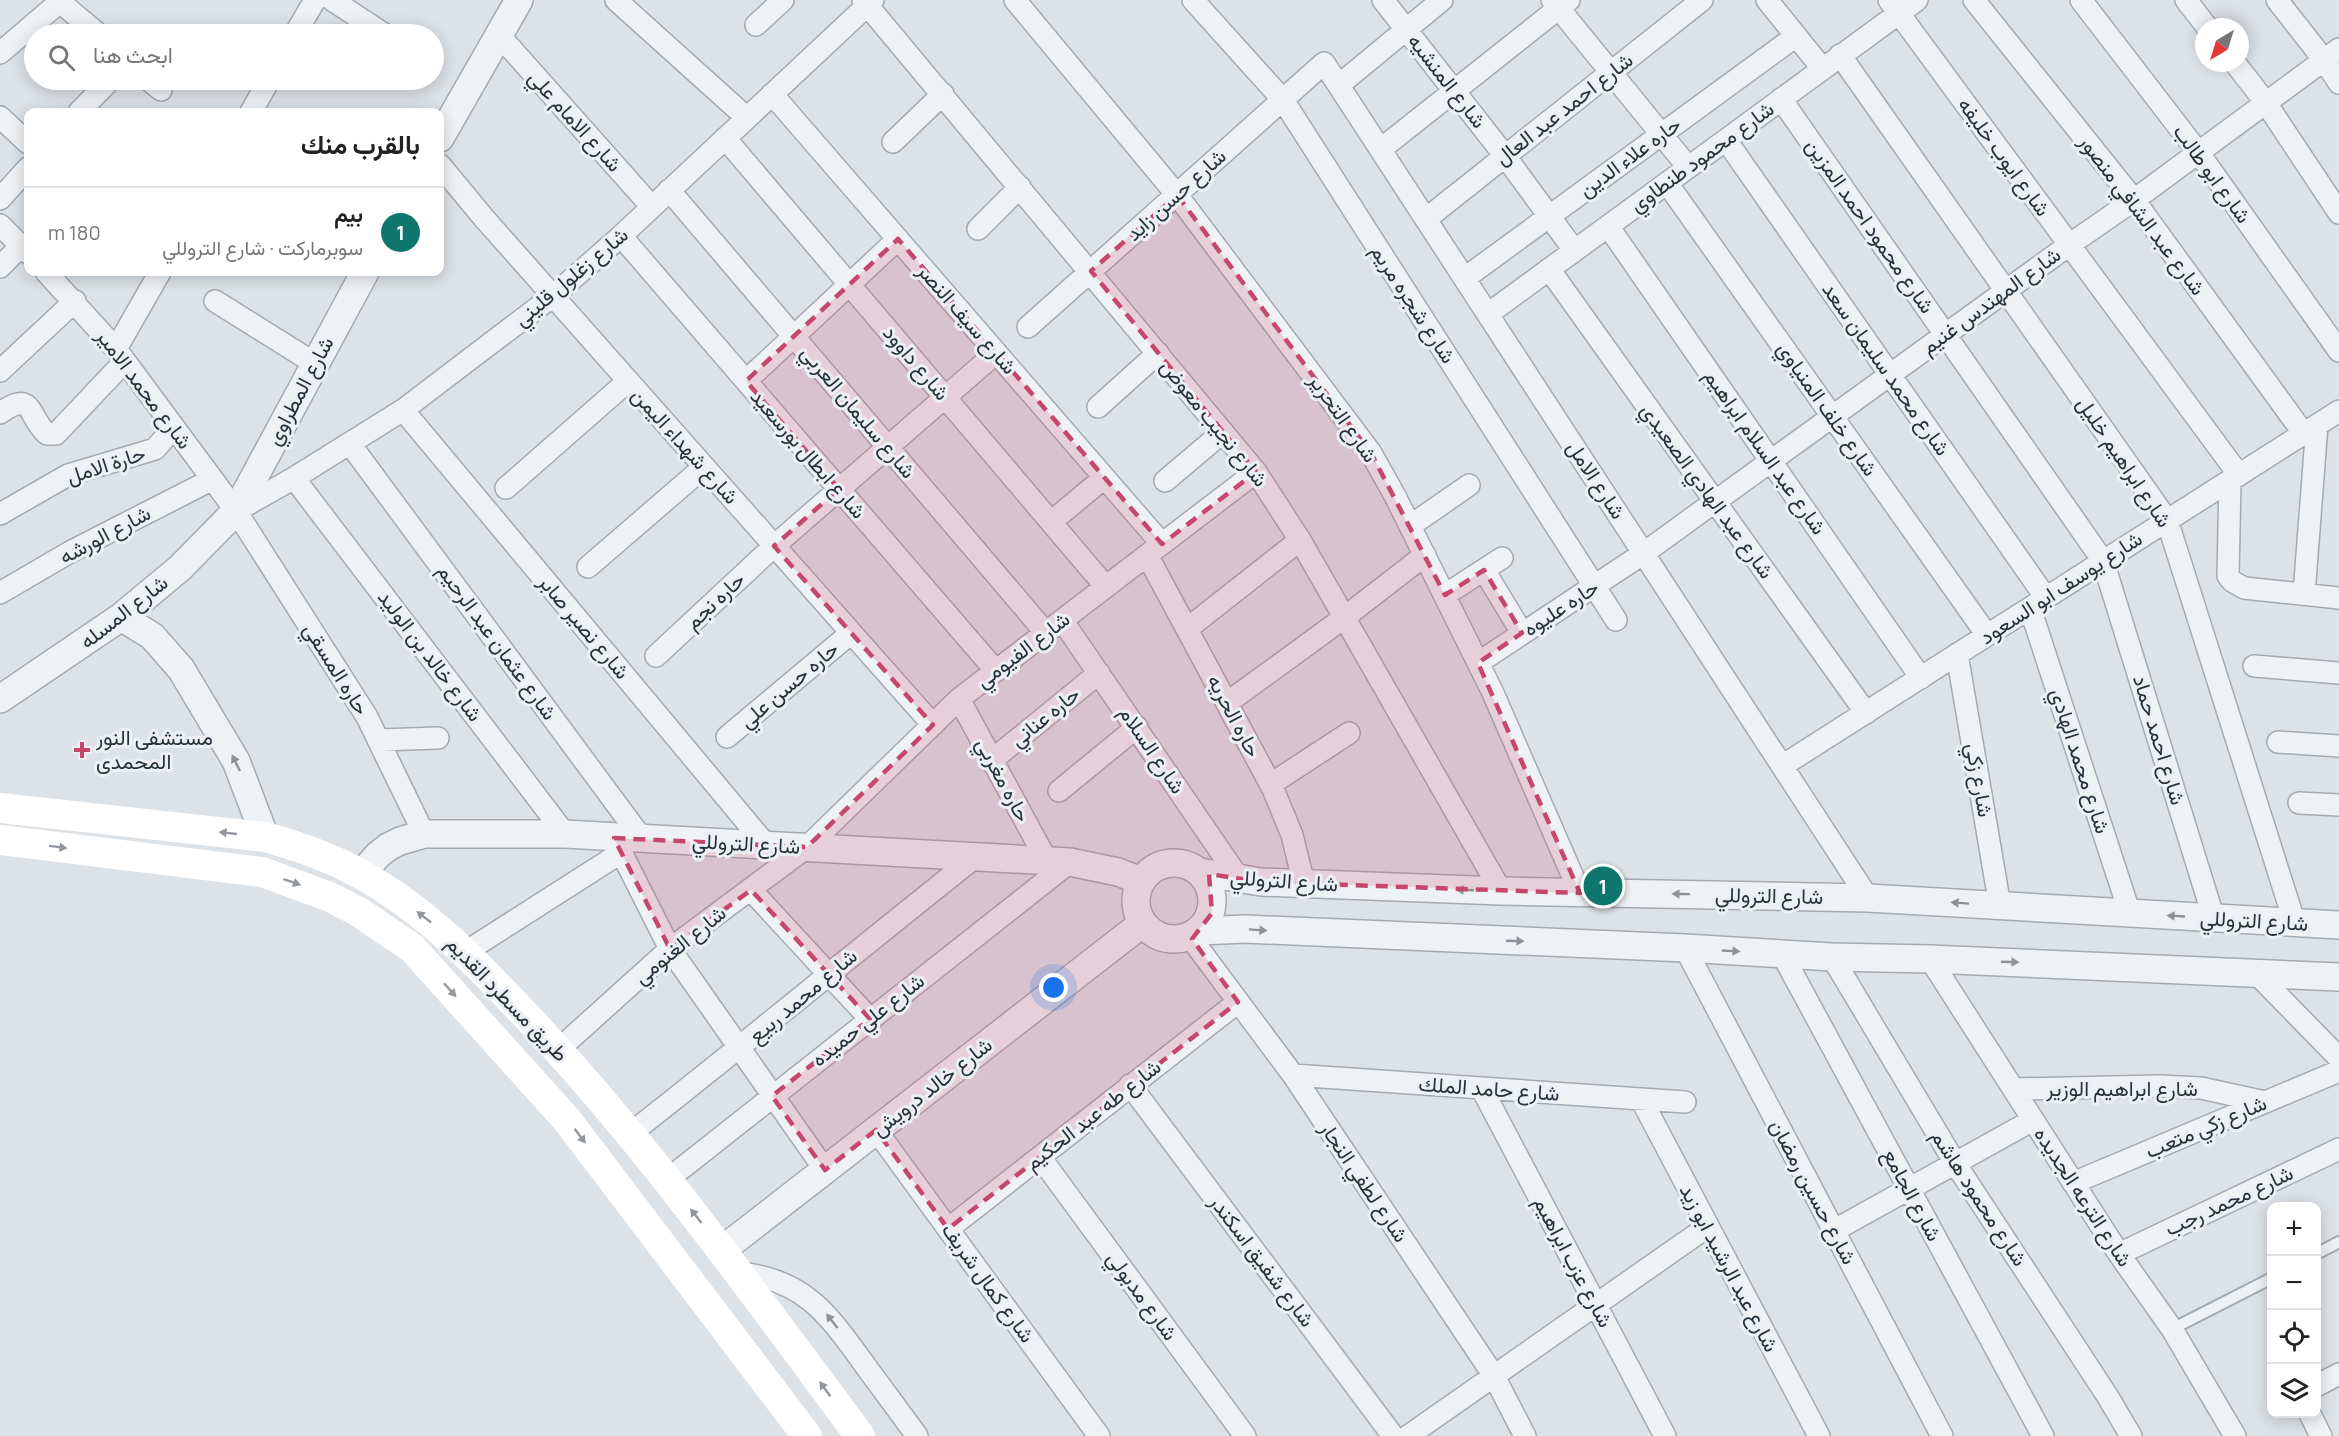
<!DOCTYPE html>
<html lang="ar">
<meta charset="utf-8">
<style>
body{margin:0;font-family:Manrope,Vazirmatn,sans-serif;background:#f6f6f6;color:#222;direction:rtl}
.controls{position:absolute;right:18px;bottom:18px;display:grid;overflow:hidden;border-radius:12px;box-shadow:0 3px 15px #0003}
.controls button{width:54px;height:54px;display:grid;place-items:center;padding:0;border:0;border-bottom:2px solid #e0e0e0;background:#fff;color:#222;font:30px sans-serif}
.compass{position:absolute;left:2195px;top:18px;width:54px;height:54px;border-radius:50%;background:#fff;box-shadow:0 3px 15px #0003;rotate:218deg}
.you{position:absolute;left:1054px;top:988px;width:21px;height:21px;margin:-15px;border:4px solid #fff;border-radius:50%;background:#1a73e8;box-shadow:0 0 0 9px #1a73e833}
.badge{display:grid;place-items:center;width:39px;height:39px;border-radius:50%;background:#0f766e;color:#fff;font-size:20px;font-weight:700}
.pin{position:absolute;translate:-50% -50%;border:3px solid #fff;box-shadow:0 2px 6px #0006}
.list{margin:0;padding:0;list-style:none}
h2{display:flex;justify-content:space-between;align-items:center;height:78px;margin:0;padding:0 24px;font-size:26px}
h2 small{font-size:20px;font-weight:400;color:#767676}
.list li{display:grid;grid-template-columns:39px 1fr auto;gap:18px;align-items:center;box-sizing:border-box;height:90px;padding:0 24px;border-top:2px solid #e0e0e0}
.list b{display:block;font-size:22px;white-space:nowrap}
.list p{margin:0;font-size:20px;white-space:nowrap;color:#767676}
.list em{font-size:20px;font-style:normal;color:#767676}
.icon{flex:none;width:33px;height:33px;fill:none;stroke:currentColor;stroke-width:2;stroke-linecap:round;stroke-linejoin:round}
.map{position:relative;flex:none;width:2339px;height:1436px;overflow:hidden;direction:ltr}
.search{position:absolute;background:#fff;box-shadow:0 3px 15px #0003;left:24px;top:24px;width:420px;height:66px;display:flex;align-items:center;gap:15px;box-sizing:border-box;padding:0 21px;border-radius:33px;color:#767676;font-size:22px}
.panel{position:absolute;background:#fff;box-shadow:0 3px 15px #0003;left:24px;top:108px;width:420px;height:168px;border-radius:12px;direction:rtl}
.map>svg:first-child{display:block}
.lines{fill:none;stroke-linecap:round;stroke-linejoin:round}
.service-casing{stroke:#a3aab0;stroke-width:14}
.minor-casing{stroke:#a3aab0;stroke-width:24}
.tertiary-casing{stroke:#a3aab0;stroke-width:30}
.service{stroke:#eff2f5;stroke-width:10}
.minor{stroke:#eff2f5;stroke-width:21}
.tertiary{stroke:#eff2f5;stroke-width:27}
.secondary{stroke:#fff;stroke-width:30}
.oneway{fill:#8b9298}
.oneway2{fill:#93989e}
.marked{fill:#c7466b;fill-opacity:0.2;stroke:#c7466b;stroke-width:4.5;stroke-dasharray:12 8;stroke-linejoin:round}
.poi-dot{fill:#c7466b;stroke:#ecf0f4;stroke-width:2}
.labels{text-anchor:middle;stroke-width:6;stroke-linejoin:round;paint-order:stroke}
.street-label{font-size:21px;fill:#27323c;stroke:#ecf0f4}
.poi-label{font-size:21px;fill:#27323c;stroke:#ecf0f4;text-anchor:start}
</style>
<div class="map">
<svg width="2339" height="1436" viewBox="0 0 2339 1436">
<rect width="100%" height="100%" fill="#dde2e6"/>
<g class="lines">
<defs>
<path id="service" d="M 2316,1254 L 2339,1242
M 2172,1329 L 2272,1278"/>
<path id="minor" d="M 332,0 L 384,34
M 616,0 L 747,118
M 863,0 L 1256,472 L 1300,540 L 1501,891
M 1015,0 L 1177,195 L 1371,453 L 1395,496 L 1493,693 L 1580,893
M 1193,0 L 1283,100 L 1616,620
M 1383,0 L 1505,156 L 1574,250
M 1552,0 L 1688,167
M 1767,0 L 1822,68
M 1889,0 L 2239,475
M 1974,0 L 2134,200 L 2304,434
M 2081,0 L 2198,152 L 2339,351
M 2186,0 L 2207,27
M 2277,0 L 2324,60 L 2339,83
M 60,2 L 98,34
M 756,25 L 783,0
M 295,34 L 315,0
M 499,35 L 652,207
M 0,53 L 62,0
M 1840,55 L 2167,520 L 2295,924
M 2235,63 L 2266,103 L 2339,213
M 149,80 L 161,90
M 1339,85 L 1442,0
M 772,94 L 1162,544
M 1781,99 L 2103,561 L 2214,919
M 79,112 L 110,80
M 251,112 L 269,80
M 0,117 L 28,143
M 725,138 L 1106,587
M 1726,140 L 2046,598
M 893,142 L 943,94
M 1381,149 L 1569,0
M 440,165 L 483,217 L 933,725
M 1667,183 L 1987,635
M 669,190 L 1046,633
M 0,199 L 28,168
M 1426,219 L 1702,0
M 0,225 L 28,253
M 1608,226 L 1921,678
M 978,229 L 1020,187
M 621,236 L 996,671
M 0,267 L 21,246
M 1549,269 L 1866,713
M 46,272 L 116,349 L 236,511 L 367,717 L 424,834
M 1465,278 L 1796,36
M 215,301 L 314,363
M 1488,314 L 1917,0
M 1028,327 L 1324,63 L 1868,898
M 116,349 L 160,272
M 0,371 L 75,301
M 746,381 L 898,239
M 1098,407 L 1158,353
M 403,410 L 766,845
M 0,413 C 34,389 27,416 47,434 L 56,434 L 125,361
M 350,444 L 643,840
M 294,478 L 565,834
M 1165,481 L 1223,432
M 2230,481 L 2228,576 L 2232,581 L 2244,588 L 2339,598
M 506,488 L 628,381
M 236,511 L 294,478 L 403,410 L 553,296 L 621,236 L 873,0
M 0,514 L 68,475 L 155,449 L 168,434 L 171,424
M 1051,522 L 1104,478
M 1410,526 L 1469,485
M 1147,555 L 1273,789 L 1292,835 L 1304,884
M 588,567 L 704,467
M 1484,570 L 1522,633
M 0,593 L 70,552 L 211,480
M 2304,594 L 2317,425
M 1445,595 L 1502,558
M 2030,608 L 2130,914
M 1062,620 L 1240,880
M 1187,629 L 1300,540
M 1957,654 L 2000,906
M 656,656 L 774,546 L 996,353
M 1478,663 L 1644,553 L 2069,245 L 2134,200 L 2339,49
M 2254,666 L 2339,673
M 959,699 L 1047,861
M 1227,703 L 1345,617 L 1425,555
M 727,737 L 851,633
M 380,740 L 438,738
M 2278,742 L 2339,746
M 991,761 L 1099,673
M 1782,766 L 2339,411
M 1271,784 L 1349,733
M 1059,791 L 1137,727
M 2299,803 L 2339,805
M 614,838 L 670,949 L 825,1170
M 751,890 L 870,1019
M 1190,937 L 1293,1075 L 1494,1376 L 1525,1436
M 1685,948 L 1942,1436
M 464,953 L 622,852
M 1782,954 L 2043,1436
M 1832,957 L 1955,1163 L 2108,1397 L 2131,1436
M 1930,959 L 2119,1254 L 2172,1329 L 2235,1436
M 2255,972 L 2339,1058
M 558,1050 L 670,949 L 807,847 L 959,699 L 1256,472
M 1293,1075 L 1685,1102
M 1130,1085 L 1393,1436
M 1482,1089 L 1665,1436
M 2014,1089 L 2159,1086 L 2201,1088 L 2265,1102
M 1641,1099 L 1819,1436
M 876,1130 L 1099,1436
M 630,1134 C 746,1043 859,949 974,858
M 1040,1157 L 1245,1436
M 667,1180 L 1070,862
M 2073,1183 L 2339,1071
M 948,1229 L 1238,1002
M 1833,1231 L 2033,1120
M 2119,1254 L 2339,1149
M 739,1273 C 803,1279 827,1313 862,1361 C 880,1386 899,1411 917,1436
M 2316,1386 L 2339,1374
M 2310,1414 L 2321,1436
M 1408,1436 L 1707,1227"/>
<path id="tertiary" d="M 440,138 L 519,0
M 121,617 L 152,636 L 181,669 L 236,761 L 265,837
M 0,699 L 121,617 L 180,568 L 236,511 L 365,272
M1136 901a38 38 0 1 1 76 0a38 38 0 1 1-76 0Z
M 1200,872 L 1261,882 L 1501,891 L 1868,898 L 2339,925
M 361,874 L 378,855 L 388,847 L 400,841 L 424,834 L 565,834 L 1070,862 L 1118,872 L 1141,881
M 1199,931 L 1245,929 L 1685,948 L 1832,957 L 1930,959 L 2339,977
M 722,1250 L 1143,923"/>
</defs>
<use href="#service" class="service-casing"/>
<use href="#minor" class="minor-casing"/>
<use href="#tertiary" class="tertiary-casing"/>
<use href="#service" class="service"/>
<use href="#minor" class="minor"/>
<use href="#tertiary" class="tertiary"/>
<path class="secondary" d="M 0,808 L 265,837 C 298,846 332,858 362,875 C 429,912 481,968 533,1023 C 653,1152 755,1295 860,1436
M 0,840 L 262,872 L 330,897 L 359,912 L 412,948 L 567,1120 L 807,1436"/>
</g>
<defs><path id="oneway-solid" d="M-6-.8H1V-3.2L6.5 0L1 3.2V.8H-6Z" transform="scale(1.5)"/></defs>
<g class="oneway">
<use href="#oneway-solid" transform="translate(236 763) rotate(-116)"/>
<use href="#oneway-solid" transform="translate(1465 890) rotate(-178)"/>
<use href="#oneway-solid" transform="translate(1681 894) rotate(-179)"/>
<use href="#oneway-solid" transform="translate(1960 903) rotate(-176)"/>
<use href="#oneway-solid" transform="translate(2176 916) rotate(-177)"/>
<use href="#oneway-solid" transform="translate(1258 930) rotate(4)"/>
<use href="#oneway-solid" transform="translate(1515 941) rotate(2)"/>
<use href="#oneway-solid" transform="translate(1731 951) rotate(3)"/>
<use href="#oneway-solid" transform="translate(2010 962) rotate(2)"/>
<use href="#oneway-solid" transform="translate(832 1321) rotate(-128)"/>
</g>
<g class="oneway2">
<use href="#oneway-solid" transform="translate(228 833) rotate(-174)"/>
<use href="#oneway-solid" transform="translate(58 847) rotate(7)"/>
<use href="#oneway-solid" transform="translate(292 882) rotate(19)"/>
<use href="#oneway-solid" transform="translate(424 917) rotate(-142)"/>
<use href="#oneway-solid" transform="translate(450 990) rotate(48)"/>
<use href="#oneway-solid" transform="translate(580 1136) rotate(53)"/>
<use href="#oneway-solid" transform="translate(696 1216) rotate(-128)"/>
<use href="#oneway-solid" transform="translate(825 1389) rotate(-126)"/>
</g>
<path class="marked" d="M 1177,195 L 1371,453 L 1445,595 L 1484,570 L 1522,633 L 1478,663 L 1580,893 L 1261,882 L 1209,874 L 1212,913 L 1192,939 L 1238,1002 L 948,1229 L 876,1130 L 825,1170 L 772,1096 L 870,1019 L 751,890 L 670,949 L 614,838 L 807,847 L 933,725 L 774,546 L 839,489 L 746,381 L 898,239 L 1162,544 L 1256,472 L 1091,271 Z"/>
<path class="poi-dot" d="M79 741h6v6h6v6h-6v6h-6v-6h-6v-6h6z"/>
<g class="labels">
<g class="street-label">
<text transform="translate(1447 81) rotate(52)" y="7">شارع المنشيه</text>
<text transform="translate(1564 109) rotate(-38)" y="7">شارع احمد عبد العال</text>
<text transform="translate(575 121) rotate(48)" y="7">شارع الامام علي</text>
<text transform="translate(1630 157) rotate(-36)" y="7">حاره علاء الدين</text>
<text transform="translate(1702 157) rotate(-36)" y="7">شارع محمود طنطاوي</text>
<text transform="translate(2004 157) rotate(54)" y="7">شارع ايوب خليفه</text>
<text transform="translate(2212 174) rotate(54)" y="7">شارع ابو طالب</text>
<text transform="translate(1176 195) rotate(-42)" y="7">شارع حسن زايد</text>
<text transform="translate(2142 215) rotate(53)" y="7">شارع عبد الشافي منصور</text>
<text transform="translate(1870 226) rotate(55)" y="7">شارع محمود احمد المزين</text>
<text transform="translate(571 277) rotate(-40)" y="7">شارع زغلول قليني</text>
<text transform="translate(1991 301) rotate(-36)" y="7">شارع المهندس غنيم</text>
<text transform="translate(1413 304) rotate(57)" y="7">شارع شجره مريم</text>
<text transform="translate(967 319) rotate(49)" y="7">شارع سيف النصر</text>
<text transform="translate(916 363) rotate(50)" y="7">شارع داوود</text>
<text transform="translate(1886 369) rotate(55)" y="7">شارع محمد سليمان سعد</text>
<text transform="translate(144 389) rotate(53)" y="7">شارع محمد الامير</text>
<text transform="translate(300 391) rotate(-62)" y="7">شارع المطراوي</text>
<text transform="translate(1827 409) rotate(55)" y="7">شارع خلف المنياوي</text>
<text transform="translate(858 412) rotate(50)" y="7">شارع سليمان العربي</text>
<text transform="translate(1343 418) rotate(55)" y="7">شارع التحرير</text>
<text transform="translate(1214 423) rotate(51)" y="7">شارع نجيب معوض</text>
<text transform="translate(685 446) rotate(48)" y="7">شارع شهداء اليمن</text>
<text transform="translate(1765 452) rotate(55)" y="7">شارع عبد السلام ابراهيم</text>
<text transform="translate(808 454) rotate(49)" y="7">شارع ابطال بورسعيد</text>
<text transform="translate(2124 462) rotate(56)" y="7">شارع ابراهيم خليل</text>
<text transform="translate(106 465) rotate(-18)" y="7">حارة الامل</text>
<text transform="translate(1596 480) rotate(57)" y="7">شارع الامل</text>
<text transform="translate(1707 491) rotate(54)" y="7">شارع عبد الهادي الصعيدي</text>
<text transform="translate(105 535) rotate(-28)" y="7">شارع الورشه</text>
<text transform="translate(2061 588) rotate(-33)" y="7">شارع يوسف ابو السعود</text>
<text transform="translate(715 601) rotate(-43)" y="7">حاره نجم</text>
<text transform="translate(1561 608) rotate(-33)" y="7">حاره عليوه</text>
<text transform="translate(124 612) rotate(-38)" y="7">شارع المسله</text>
<text transform="translate(584 627) rotate(50)" y="7">شارع نصير صابر</text>
<text transform="translate(497 642) rotate(54)" y="7">شارع عثمان عبد الرحيم</text>
<text transform="translate(1023 650) rotate(-37)" y="7">شارع الفيومي</text>
<text transform="translate(430 656) rotate(53)" y="7">شارع خالد بن الوليد</text>
<text transform="translate(336 669) rotate(58)" y="7">حاره المسقي</text>
<text transform="translate(789 685) rotate(-40)" y="7">حاره حسن علي</text>
<text transform="translate(1234 716) rotate(62)" y="7">حاره الحريه</text>
<text transform="translate(1045 717) rotate(-39)" y="7">حاره عناني</text>
<text transform="translate(2159 740) rotate(73)" y="7">شارع احمد حماد</text>
<text transform="translate(1152 750) rotate(56)" y="7">شارع السلام</text>
<text transform="translate(2080 761) rotate(72)" y="7">شارع محمد الهادي</text>
<text transform="translate(1003 780) rotate(62)" y="7">حاره مغربي</text>
<text transform="translate(1979 780) rotate(80)" y="7">شارع زكي</text>
<text transform="translate(746 844) rotate(3)" y="7">شارع التروللي</text>
<text transform="translate(1284 881) rotate(4)" y="7">شارع التروللي</text>
<text transform="translate(1769 896) rotate(1)" y="7">شارع التروللي</text>
<text transform="translate(2254 921) rotate(3)" y="7">شارع التروللي</text>
<text transform="translate(680 945) rotate(-39)" y="7">شارع الغنومي</text>
<text transform="translate(803 996) rotate(-40)" y="7">شارع محمد ربيع</text>
<text transform="translate(507 999) rotate(46)" y="7">طريق مسطرد القديم</text>
<text transform="translate(868 1020) rotate(-38)" y="7">شارع علي حميده</text>
<text transform="translate(932 1087) rotate(-38)" y="7">شارع خالد درويش</text>
<text transform="translate(1489 1089) rotate(4)" y="7">شارع حامد الملك</text>
<text x="2122" y="1096">شارع ابراهيم الوزير</text>
<text transform="translate(1093 1115) rotate(-38)" y="7">شارع طه عبد الحكيم</text>
<text transform="translate(2206 1127) rotate(-23)" y="7">شارع زكي متعب</text>
<text transform="translate(1364 1182) rotate(56)" y="7">شارع لطفي النجار</text>
<text transform="translate(1813 1192) rotate(62)" y="7">شارع حسين رمضان</text>
<text transform="translate(1912 1195) rotate(62)" y="7">شارع الجامع</text>
<text transform="translate(2083 1197) rotate(57)" y="7">شارع الترعه الجديده</text>
<text transform="translate(1979 1198) rotate(57)" y="7">شارع محمود هاشم</text>
<text transform="translate(2229 1201) rotate(-25)" y="7">شارع محمد رجب</text>
<text transform="translate(1262 1261) rotate(53)" y="7">شارع شفيق اسكندر</text>
<text transform="translate(1573 1262) rotate(62)" y="7">شارع عزب ابراهيم</text>
<text transform="translate(1729 1268) rotate(62)" y="7">شارع عبد الرشيد ابو زيد</text>
<text transform="translate(988 1283) rotate(54)" y="7">شارع كمال شريف</text>
<text transform="translate(1142 1296) rotate(54)" y="7">شارع مدبولي</text>
</g>
<g class="poi-label">
<text x="96" y="745">مستشفى النور<tspan x="96" dy="24">المحمدى</tspan></text>
</g>
</g>
</svg>
<div class="controls">
<button>+</button>
<button>−</button>
<button><svg class="icon" aria-label="locate" viewBox="0 0 24 24"><circle cx="12" cy="12" r="6"/><path d="M12 2v4M12 18v4M2 12h4M18 12h4"/></svg></button>
<button><svg class="icon" aria-label="layers" viewBox="0 0 24 24"><path d="M12 4l9 5-9 5-9-5zM3 14l9 5 9-5"/></svg></button>
</div>
<svg class="compass" viewBox="-18 -18 36 36"><path d="M0-13l5 13h-10z" fill="#e53935"/><path d="M0 13l5-13h-10z" fill="#767676"/></svg>
<div class="you"></div>
<div class="pin badge" style="left:1603px;top:886px">1</div>
<div class="search"><svg class="icon" aria-label="search" viewBox="0 0 24 24"><circle cx="10" cy="10" r="6"/><path d="M15 15l6 6"/></svg>ابحث هنا</div>
<section class="panel">
<h2>بالقرب منك<small></small></h2>
<ul class="list">
<li><span class="badge">1</span><div><b>بيم</b><p>سوبرماركت · شارع التروللي</p></div><em>180 m</em></li>
</ul>
</section>
</div>
